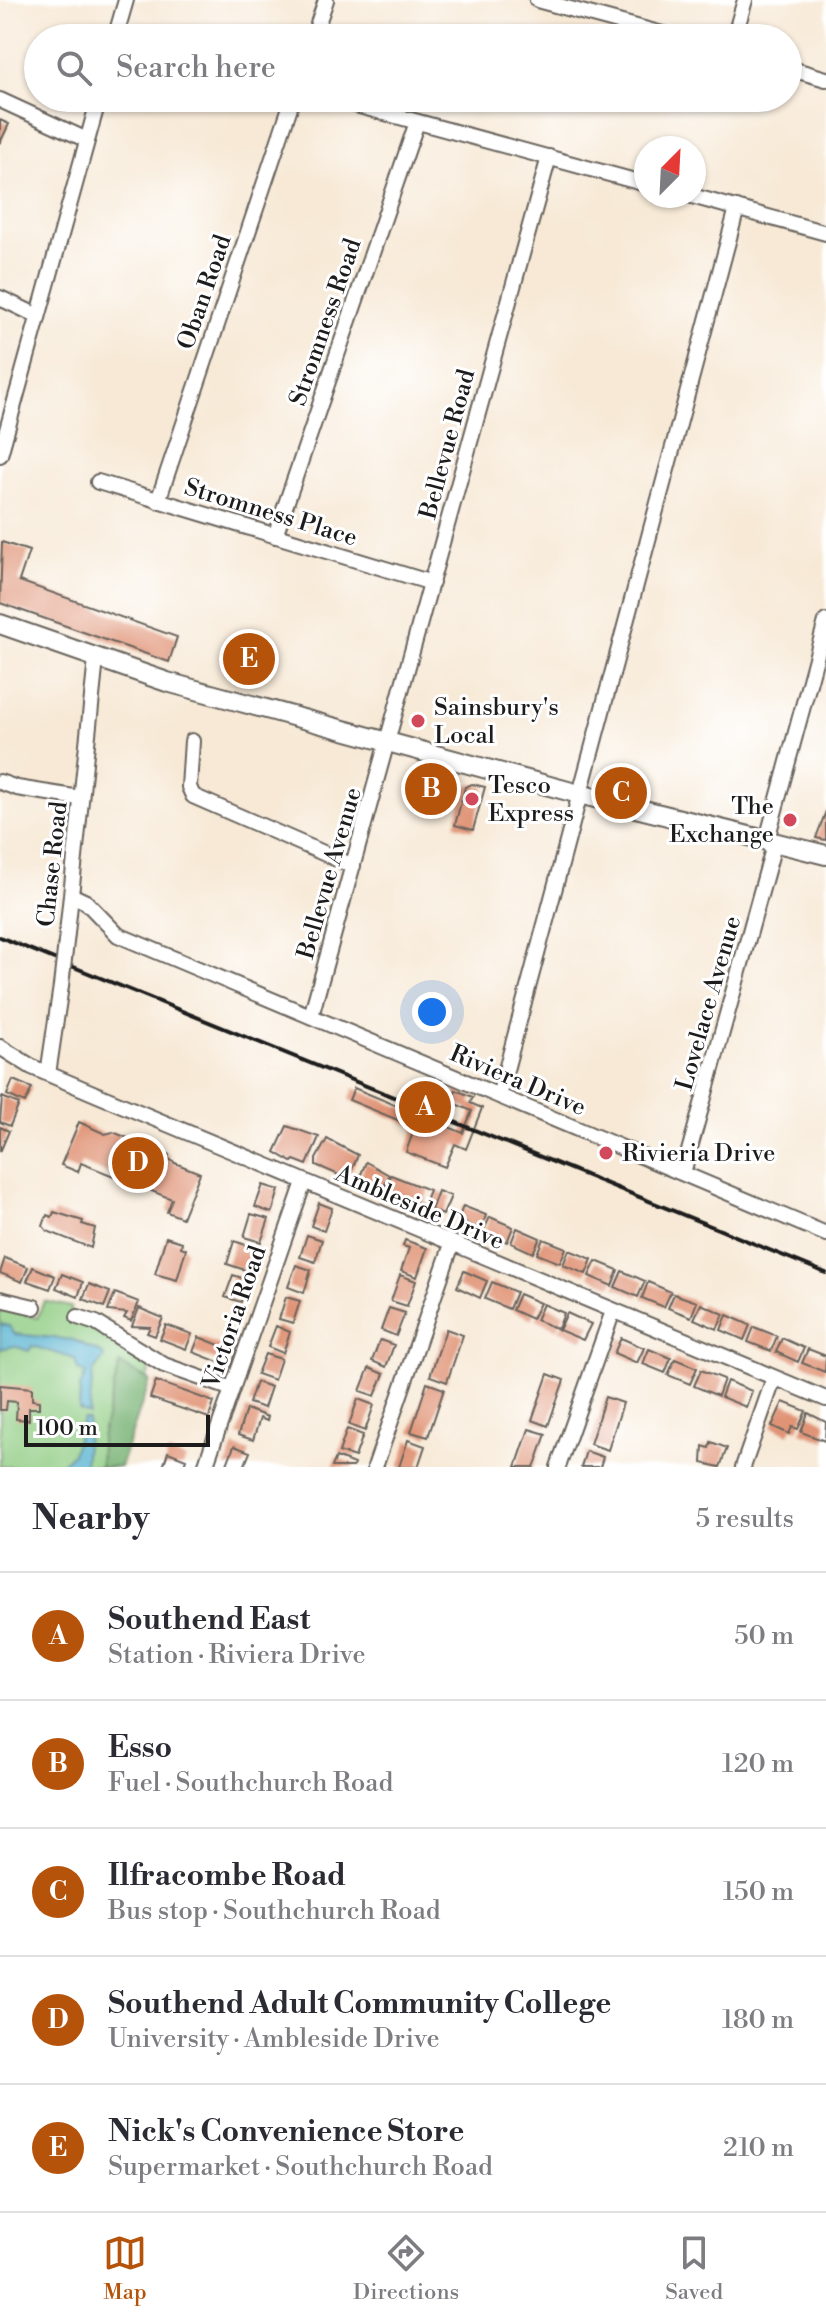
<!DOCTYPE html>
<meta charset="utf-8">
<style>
body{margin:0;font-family:"Libre Bodoni",serif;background:#f7f7f7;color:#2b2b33}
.compass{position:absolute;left:634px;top:136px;width:72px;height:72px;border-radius:50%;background:#fff;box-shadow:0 2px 6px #0004;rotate:24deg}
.scale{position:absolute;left:24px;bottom:20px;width:186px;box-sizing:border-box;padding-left:8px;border:4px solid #1c1c1c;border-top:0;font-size:22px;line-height:28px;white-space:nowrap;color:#1c1c1c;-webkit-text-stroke:6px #fff;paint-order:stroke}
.you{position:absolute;left:432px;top:1012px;width:28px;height:28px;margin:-20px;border:6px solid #fff;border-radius:50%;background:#1a73e8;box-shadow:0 0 0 12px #1a73e833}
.badge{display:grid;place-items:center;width:52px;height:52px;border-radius:50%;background:#b45309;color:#fff;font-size:26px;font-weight:700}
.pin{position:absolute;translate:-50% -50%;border:4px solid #fff;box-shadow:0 2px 8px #0006}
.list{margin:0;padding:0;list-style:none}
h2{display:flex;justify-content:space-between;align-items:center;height:104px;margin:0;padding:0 32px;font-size:34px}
h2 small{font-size:26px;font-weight:400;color:#7c7c81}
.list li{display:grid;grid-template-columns:52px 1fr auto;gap:24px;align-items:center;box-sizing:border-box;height:128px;padding:0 32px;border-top:2px solid #e1e1e2}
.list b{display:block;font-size:30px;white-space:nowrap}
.list p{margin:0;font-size:26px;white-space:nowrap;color:#7c7c81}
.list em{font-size:26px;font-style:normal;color:#7c7c81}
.icon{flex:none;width:44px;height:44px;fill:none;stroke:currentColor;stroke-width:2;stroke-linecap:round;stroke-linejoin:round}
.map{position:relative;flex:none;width:826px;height:1467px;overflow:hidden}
.search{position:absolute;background:#fff;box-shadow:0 2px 6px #0004;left:24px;right:24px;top:24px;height:88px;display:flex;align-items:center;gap:20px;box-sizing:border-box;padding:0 28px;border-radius:44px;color:#7c7c81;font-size:30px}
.sheet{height:744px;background:#fff}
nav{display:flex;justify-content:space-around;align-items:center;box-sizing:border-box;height:112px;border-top:2px solid #e1e1e2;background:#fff;font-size:22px;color:#7c7c81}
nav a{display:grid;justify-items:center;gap:4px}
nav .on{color:#b45309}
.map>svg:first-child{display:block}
.green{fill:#8fcc82;stroke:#56744f;stroke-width:2}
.forest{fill:#73b070;stroke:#486646;stroke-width:2}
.water{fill:#51b0cf;stroke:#366676;stroke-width:2}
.building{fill:#e09375}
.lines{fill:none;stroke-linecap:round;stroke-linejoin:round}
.minor-casing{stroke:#69645d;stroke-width:18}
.major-casing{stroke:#69645d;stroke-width:22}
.minor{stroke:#fff;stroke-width:14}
.major{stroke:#fff;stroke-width:18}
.rail{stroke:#1c1c1c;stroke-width:4}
.minor-bridge-casing{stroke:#69645d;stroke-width:18;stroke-linecap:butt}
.minor-bridge{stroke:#fff;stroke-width:14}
.poi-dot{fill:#d1495b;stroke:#fff;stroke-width:3}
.labels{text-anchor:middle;stroke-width:6;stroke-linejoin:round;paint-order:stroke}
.street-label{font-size:24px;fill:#1c1c1c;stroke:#fff}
.poi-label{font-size:24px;fill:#1c1c1c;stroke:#fff;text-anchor:start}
</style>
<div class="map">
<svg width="826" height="1467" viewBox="0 0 826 1467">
<rect width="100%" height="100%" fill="#fff"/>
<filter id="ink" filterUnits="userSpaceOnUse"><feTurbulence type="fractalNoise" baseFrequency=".0125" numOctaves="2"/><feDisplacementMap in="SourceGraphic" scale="16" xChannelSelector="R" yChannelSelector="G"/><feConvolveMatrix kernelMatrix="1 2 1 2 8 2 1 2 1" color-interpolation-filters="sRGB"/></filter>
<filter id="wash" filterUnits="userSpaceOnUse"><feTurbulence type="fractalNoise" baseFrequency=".006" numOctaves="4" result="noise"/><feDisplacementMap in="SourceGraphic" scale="32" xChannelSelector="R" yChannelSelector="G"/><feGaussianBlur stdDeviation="1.8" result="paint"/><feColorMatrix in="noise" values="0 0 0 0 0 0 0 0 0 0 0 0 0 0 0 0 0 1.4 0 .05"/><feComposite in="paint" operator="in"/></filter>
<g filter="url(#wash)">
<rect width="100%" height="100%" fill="#f7e9d6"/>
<path class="green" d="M 44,1301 L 71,1307 L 72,1321 L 97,1328 L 152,1363 L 117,1467 L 0,1467 L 0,1306 L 37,1318 Z"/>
<path class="forest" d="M 120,1364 L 150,1381 L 120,1467 L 100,1467 L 101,1437 Z"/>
<path class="water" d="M 0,1324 L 9,1326 L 15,1334 L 74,1340 L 101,1353 L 104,1357 L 93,1372 L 89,1415 L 79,1410 L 80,1387 L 86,1373 L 78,1370 L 75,1359 L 32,1346 L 29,1351 L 14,1346 L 0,1349 Z
M 83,1419 L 88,1420 L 84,1467 L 48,1467 L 51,1463 L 60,1465 L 72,1454 Z"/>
<g id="blocks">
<path class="building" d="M 0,120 L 9,124 L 0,143 Z
M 2,542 L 29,551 L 19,581 L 177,637 L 169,662 L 0,603 Z
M 421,772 L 448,779 L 440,806 L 414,799 Z
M 472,784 L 485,787 L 473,830 L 455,825 L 465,787 Z
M 826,811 L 826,840 L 816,838 Z
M 13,1080 L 32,1088 L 25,1103 L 7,1095 Z
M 354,1088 L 463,1133 L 472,1111 L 451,1102 L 456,1090 L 473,1097 L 470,1103 L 482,1108 L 466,1149 L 455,1144 L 445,1167 L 406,1152 L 415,1127 L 349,1100 Z
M 2,1097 L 19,1104 L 10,1126 L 0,1122 Z
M 79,1122 L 105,1134 L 113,1132 L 133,1140 L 131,1145 L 150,1153 L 152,1147 L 169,1154 L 168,1158 L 175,1163 L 200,1173 L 182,1218 L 167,1212 L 172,1199 L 81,1163 L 78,1172 L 61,1165 Z
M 287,1126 L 319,1137 L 307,1165 L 294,1160 L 292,1162 L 275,1152 Z
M 0,1127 L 9,1131 L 0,1152 Z
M 327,1139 L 358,1155 L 348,1179 L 316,1165 L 316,1159 Z
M 366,1162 L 389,1175 L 383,1189 L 359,1179 Z
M 391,1175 L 429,1190 L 423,1205 L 385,1190 Z
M 263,1185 L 279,1190 L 272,1213 L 255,1207 Z
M 438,1191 L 451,1196 L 443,1215 L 431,1210 Z
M 319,1203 L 332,1208 L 324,1231 L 311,1226 Z
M 463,1206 L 486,1215 L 481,1230 L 458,1220 Z
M 54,1212 L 83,1221 L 82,1224 L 95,1228 L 91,1248 L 47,1231 L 43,1226 L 47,1215 L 52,1217 Z
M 251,1214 L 269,1219 L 261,1242 L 244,1237 Z
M 490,1217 L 513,1227 L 507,1242 L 483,1232 Z
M 517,1228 L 540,1238 L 533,1253 L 511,1243 Z
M 307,1235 L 322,1240 L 315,1262 L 300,1257 Z
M 166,1237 L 182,1242 L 181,1247 L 186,1249 L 177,1280 L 155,1274 Z
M 543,1239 L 566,1248 L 560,1263 L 537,1254 Z
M 405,1240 L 427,1248 L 417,1277 L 401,1271 L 409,1248 L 403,1246 Z
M 234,1241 L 258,1249 L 251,1272 L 227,1264 Z
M 569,1250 L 592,1259 L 586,1274 L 563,1265 Z
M 5,1258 L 28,1267 L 22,1282 L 0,1273 Z
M 596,1261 L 618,1270 L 612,1286 L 589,1276 Z
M 296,1265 L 311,1270 L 304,1293 L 288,1287 Z
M 33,1267 L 55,1276 L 50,1289 L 27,1281 Z
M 464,1271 L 487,1281 L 480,1298 L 457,1287 Z
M 622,1271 L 645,1281 L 638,1297 L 615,1287 Z
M 62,1274 L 83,1282 L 78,1297 L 56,1288 Z
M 233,1275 L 248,1280 L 241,1302 L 225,1297 Z
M 400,1275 L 416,1281 L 407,1306 L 391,1301 Z
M 492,1282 L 516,1292 L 509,1309 L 485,1299 Z
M 648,1282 L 671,1292 L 664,1307 L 642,1298 Z
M 89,1284 L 110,1292 L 104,1307 L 83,1299 Z
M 115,1293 L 139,1302 L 131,1321 L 124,1318 L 127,1313 L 108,1311 Z
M 519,1294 L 540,1303 L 532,1319 L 512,1310 Z
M 674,1294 L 697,1302 L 691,1317 L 668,1308 Z
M 286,1297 L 300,1301 L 293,1323 L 279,1319 Z
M 543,1304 L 564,1313 L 558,1329 L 536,1320 Z
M 701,1304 L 724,1314 L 717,1329 L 694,1319 Z
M 139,1308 L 163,1318 L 155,1336 L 147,1333 L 150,1327 L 132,1326 Z
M 389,1308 L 405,1313 L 396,1336 L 381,1330 Z
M 567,1313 L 591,1324 L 583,1340 L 559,1330 Z
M 727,1315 L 750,1325 L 744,1340 L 721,1330 Z
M 166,1325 L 192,1334 L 186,1349 L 160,1339 Z
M 276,1326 L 290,1332 L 283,1353 L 268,1347 Z
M 754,1327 L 777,1336 L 771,1351 L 748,1342 Z
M 446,1329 L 463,1335 L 447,1382 L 430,1376 Z
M 199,1337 L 232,1350 L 226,1365 L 193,1352 Z
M 621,1338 L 644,1348 L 637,1363 L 614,1353 Z
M 782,1338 L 804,1348 L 798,1362 L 776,1352 Z
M 380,1340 L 394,1345 L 386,1367 L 372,1361 Z
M 649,1349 L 671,1358 L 665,1373 L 643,1364 Z
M 808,1349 L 826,1356 L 825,1372 L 802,1363 Z
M 265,1354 L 281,1359 L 274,1380 L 257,1374 Z
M 675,1359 L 697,1368 L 690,1384 L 668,1375 Z
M 369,1368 L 384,1374 L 375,1396 L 360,1391 Z
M 701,1370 L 724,1379 L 718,1396 L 694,1386 Z
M 548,1374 L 564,1380 L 548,1426 L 532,1420 Z
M 156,1381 L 214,1402 L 209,1418 L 150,1398 Z
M 727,1381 L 752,1391 L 746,1407 L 721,1397 Z
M 256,1382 L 271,1387 L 264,1408 L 249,1403 Z
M 427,1383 L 444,1389 L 428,1437 L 411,1432 Z
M 0,1385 L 32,1388 L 32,1400 L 39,1401 L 39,1408 L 29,1408 L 29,1420 L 16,1419 L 17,1402 L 7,1401 L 6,1410 L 0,1410 Z
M 605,1397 L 623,1403 L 608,1450 L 590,1444 Z
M 358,1399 L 374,1405 L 365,1431 L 349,1425 Z
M 783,1402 L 806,1411 L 798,1429 L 792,1427 L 789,1434 L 772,1426 Z
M 246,1409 L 268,1417 L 267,1421 L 260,1418 L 253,1440 L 238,1435 Z
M 808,1413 L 826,1422 L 825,1441 L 801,1432 Z
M 347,1429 L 363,1435 L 355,1457 L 339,1452 Z
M 529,1429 L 546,1434 L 538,1457 L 534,1467 L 516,1467 Z
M 408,1440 L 425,1446 L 418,1467 L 399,1467 Z
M 711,1442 L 727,1448 L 720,1467 L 702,1463 L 703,1446 L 709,1448 Z
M 234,1446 L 250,1452 L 244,1467 L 226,1467 Z
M 586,1451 L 603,1457 L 600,1467 L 581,1467 Z
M 168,1452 L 186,1459 L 183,1467 L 163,1467 Z
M 336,1457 L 354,1464 L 353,1467 L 332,1467 Z"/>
</g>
</g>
<g filter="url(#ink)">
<use href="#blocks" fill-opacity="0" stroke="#69645d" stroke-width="2"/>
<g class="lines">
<defs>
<path id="minor" d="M 537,0 L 677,38
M 115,38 L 126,0
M 313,38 L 326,0
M 734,38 L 745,0
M 788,68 L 826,79
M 330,98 L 646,184
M 0,100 L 87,140
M 692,196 L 826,233
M 0,298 L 38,316
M 0,455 L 99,98
M 98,482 L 432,583
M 158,501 L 293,98
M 275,536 L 417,122
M 192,741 L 189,787 L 193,796 L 353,866
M 0,782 L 17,788 L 80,798
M 766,843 L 826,621
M 71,895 L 86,902 L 118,935 L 826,1234
M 67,933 L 96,659
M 311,1016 L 549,157
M 0,1047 L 32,1067 L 93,1093 L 826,1399
M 48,1074 L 61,986
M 499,1096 L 737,208
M 683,1173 L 774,845
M 0,1299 L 34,1307
M 78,1317 L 96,1323 L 164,1365 L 232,1389
M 205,1467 L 304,1182
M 375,1467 L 452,1244
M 558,1467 L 613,1311
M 743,1467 L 774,1378"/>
<path id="major" d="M 0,624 L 167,682 L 579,794 L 826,855"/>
</defs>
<use href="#minor" class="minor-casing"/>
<use href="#major" class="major-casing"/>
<use href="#minor" class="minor"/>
<use href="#major" class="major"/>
<path class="rail" d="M 0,937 L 826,1273"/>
<defs>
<path id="minor-bridge" d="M 61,986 L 67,933"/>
</defs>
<use href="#minor-bridge" class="minor-bridge-casing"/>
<use href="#minor-bridge" class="minor-bridge"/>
</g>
</g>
<g class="poi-dot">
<circle cx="418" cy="721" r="8"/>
<circle cx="472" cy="799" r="8"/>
<circle cx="790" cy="820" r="8"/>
<circle cx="606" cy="1153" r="8"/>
</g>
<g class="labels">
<g class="street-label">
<text transform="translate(204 292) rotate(-71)" y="8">Oban Road</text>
<text transform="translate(325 322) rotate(-71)" y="8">Stromness Road</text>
<text transform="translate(447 444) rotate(-75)" y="8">Bellevue Road</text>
<text transform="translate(271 512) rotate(17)" y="8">Stromness Place</text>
<text transform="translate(52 864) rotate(-84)" y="8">Chase Road</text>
<text transform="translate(329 873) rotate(-74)" y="8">Bellevue Avenue</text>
<text transform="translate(708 1003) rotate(-74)" y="8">Lovelace Avenue</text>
<text transform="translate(518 1080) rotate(23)" y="8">Riviera Drive</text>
<text transform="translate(420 1207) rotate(23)" y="8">Ambleside Drive</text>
<text transform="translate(234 1317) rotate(-71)" y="8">Victoria Road</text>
</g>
<g class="poi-label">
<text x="434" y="715">Sainsbury's<tspan x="434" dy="28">Local</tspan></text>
<text x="488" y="793">Tesco<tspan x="488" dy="28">Express</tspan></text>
<text x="774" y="814" text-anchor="end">The<tspan x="774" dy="28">Exchange</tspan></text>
<text x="622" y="1161">Rivieria Drive</text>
</g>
</g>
</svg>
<svg class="compass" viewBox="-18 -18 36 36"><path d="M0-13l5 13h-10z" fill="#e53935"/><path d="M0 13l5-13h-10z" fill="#7c7c81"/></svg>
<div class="scale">100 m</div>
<div class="you"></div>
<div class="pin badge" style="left:425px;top:1107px">A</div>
<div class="pin badge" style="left:431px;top:789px">B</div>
<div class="pin badge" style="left:621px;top:793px">C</div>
<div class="pin badge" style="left:138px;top:1163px">D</div>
<div class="pin badge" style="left:249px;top:659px">E</div>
<div class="search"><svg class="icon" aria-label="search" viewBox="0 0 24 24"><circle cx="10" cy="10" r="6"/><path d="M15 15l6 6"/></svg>Search here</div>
</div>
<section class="sheet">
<h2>Nearby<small>5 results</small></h2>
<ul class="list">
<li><span class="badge">A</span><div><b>Southend East</b><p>Station · Riviera Drive</p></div><em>50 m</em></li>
<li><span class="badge">B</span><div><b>Esso</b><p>Fuel · Southchurch Road</p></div><em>120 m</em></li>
<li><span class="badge">C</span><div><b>Ilfracombe Road</b><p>Bus stop · Southchurch Road</p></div><em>150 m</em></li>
<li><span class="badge">D</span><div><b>Southend Adult Community College</b><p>University · Ambleside Drive</p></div><em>180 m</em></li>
<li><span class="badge">E</span><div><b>Nick's Convenience Store</b><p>Supermarket · Southchurch Road</p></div><em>210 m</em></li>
</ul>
</section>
<nav>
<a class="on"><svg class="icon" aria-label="map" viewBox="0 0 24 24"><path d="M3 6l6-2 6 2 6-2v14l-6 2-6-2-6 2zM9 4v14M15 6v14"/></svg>Map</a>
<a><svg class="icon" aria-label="directions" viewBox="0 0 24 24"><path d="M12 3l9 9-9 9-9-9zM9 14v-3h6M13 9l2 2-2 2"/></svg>Directions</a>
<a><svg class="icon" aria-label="saved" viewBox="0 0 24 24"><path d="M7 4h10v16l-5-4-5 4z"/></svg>Saved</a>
</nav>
